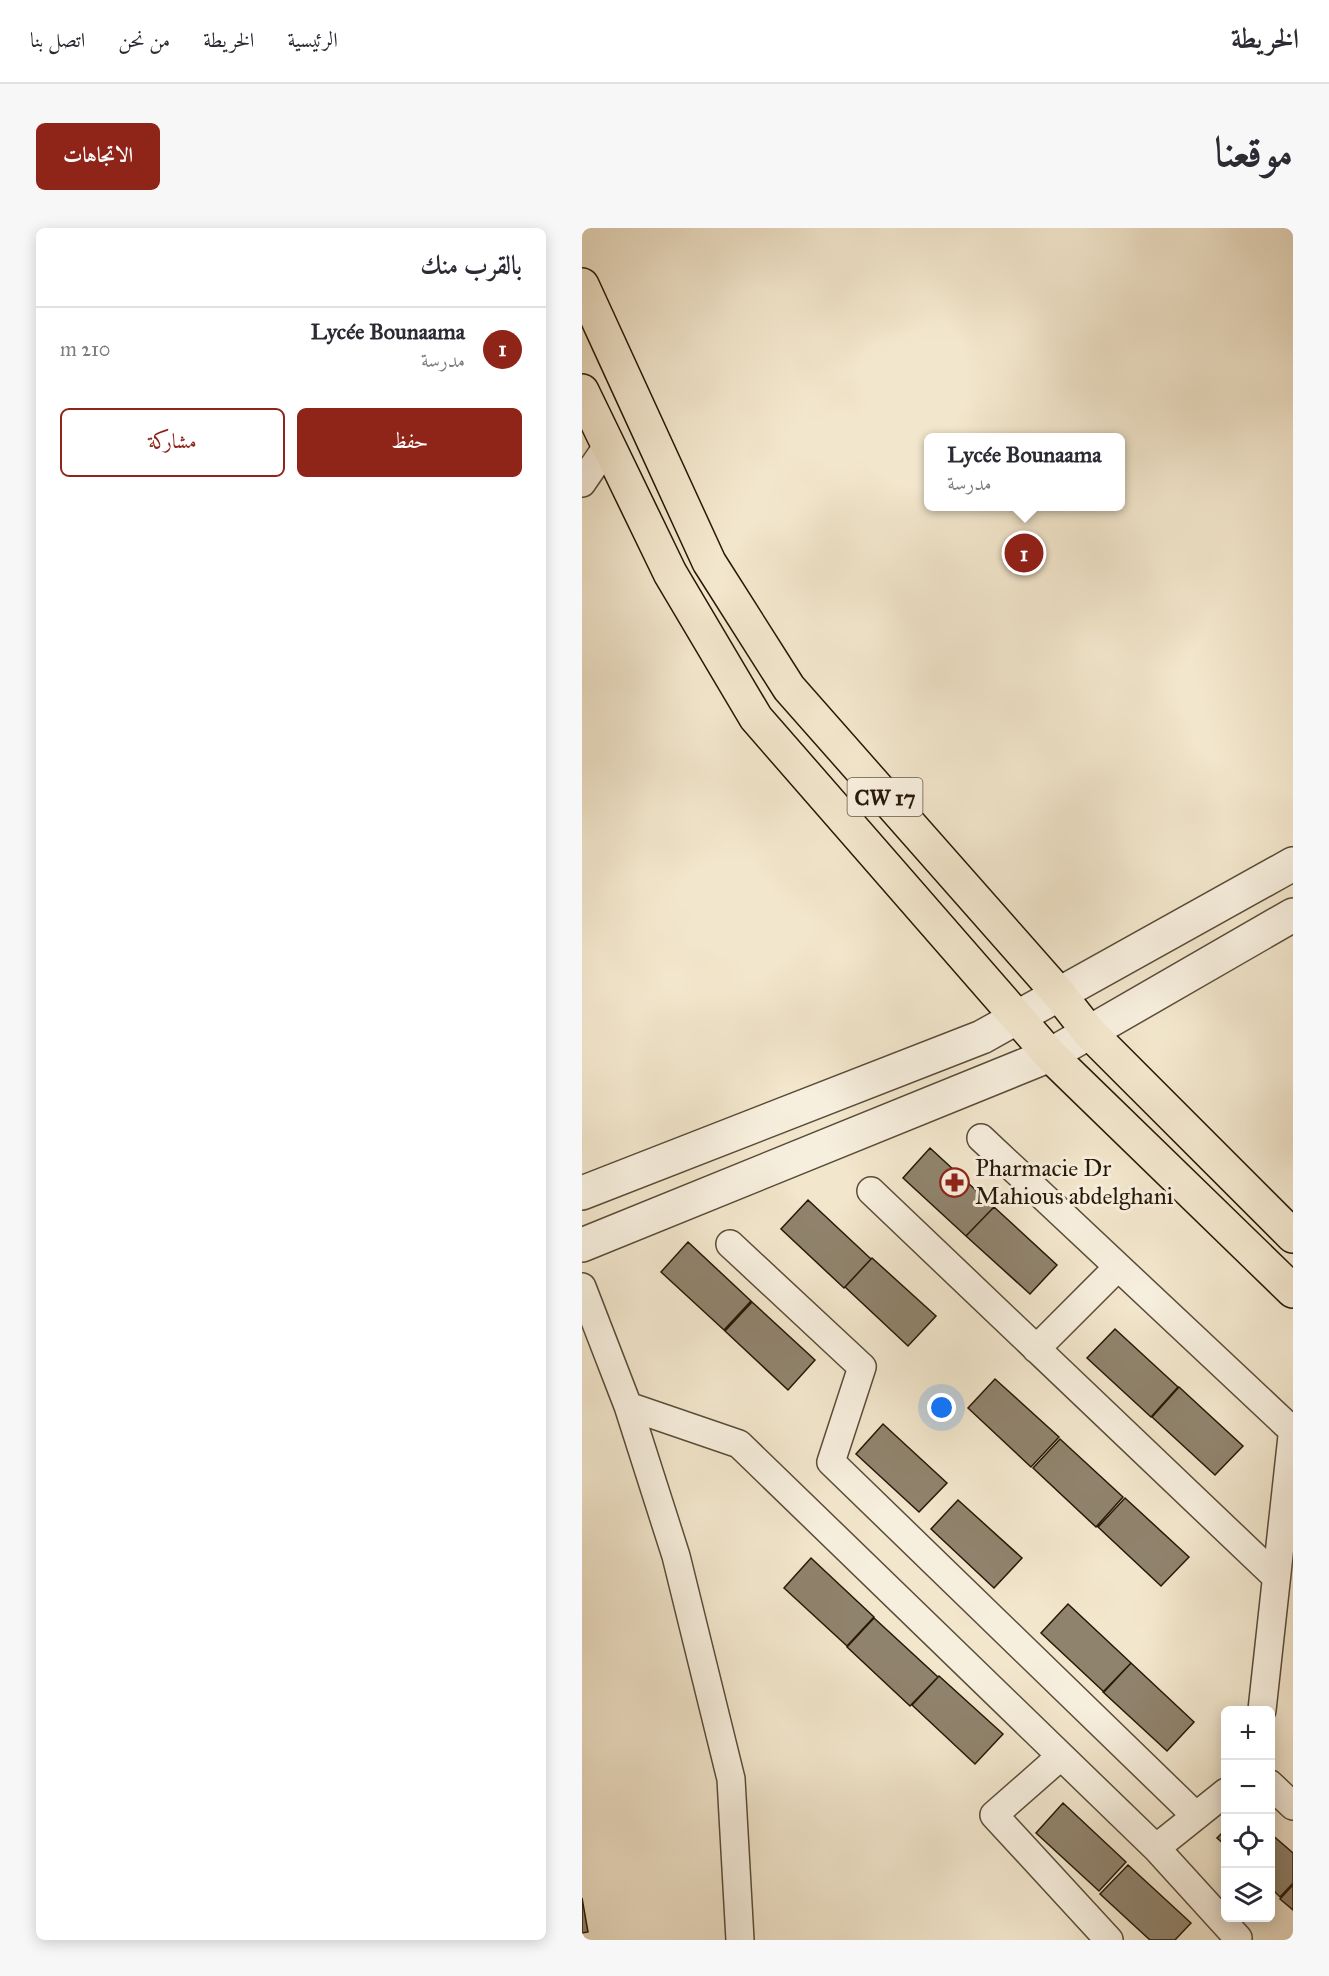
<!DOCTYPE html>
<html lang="ar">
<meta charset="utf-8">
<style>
body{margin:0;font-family:"IM FELL Great Primer",Amiri,serif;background:#f7f7f7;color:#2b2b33;direction:rtl}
.controls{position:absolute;right:18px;bottom:18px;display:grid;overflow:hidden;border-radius:9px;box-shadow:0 3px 15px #0003}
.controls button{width:54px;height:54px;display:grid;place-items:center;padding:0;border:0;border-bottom:2px solid #e1e1e2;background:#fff;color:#2b2b33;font:30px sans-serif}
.you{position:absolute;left:360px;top:1180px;width:21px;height:21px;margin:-15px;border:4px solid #fff;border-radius:50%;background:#1a73e8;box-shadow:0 0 0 9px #1a73e833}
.badge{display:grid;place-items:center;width:39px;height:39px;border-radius:50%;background:#8f2418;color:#fff;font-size:20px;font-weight:700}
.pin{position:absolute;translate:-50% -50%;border:3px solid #fff;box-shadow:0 2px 6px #0006}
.popup{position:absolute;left:342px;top:205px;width:201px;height:78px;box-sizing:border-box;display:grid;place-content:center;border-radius:9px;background:#fff;filter:drop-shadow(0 2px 4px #0005);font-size:20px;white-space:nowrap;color:#7c7c81}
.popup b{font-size:22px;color:#2b2b33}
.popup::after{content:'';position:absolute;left:50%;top:100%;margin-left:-12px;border:12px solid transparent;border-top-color:#fff}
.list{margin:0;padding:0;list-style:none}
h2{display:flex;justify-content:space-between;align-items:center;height:78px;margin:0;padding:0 24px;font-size:26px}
h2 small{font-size:20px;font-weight:400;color:#7c7c81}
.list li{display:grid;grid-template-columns:39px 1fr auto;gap:18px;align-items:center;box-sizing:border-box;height:84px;padding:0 24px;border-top:2px solid #e1e1e2}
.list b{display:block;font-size:22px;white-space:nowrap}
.list p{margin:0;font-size:20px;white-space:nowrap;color:#7c7c81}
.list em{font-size:20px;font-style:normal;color:#7c7c81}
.actions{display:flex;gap:12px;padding:18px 24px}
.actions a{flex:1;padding:14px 0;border:2px solid #8f2418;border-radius:9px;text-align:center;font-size:21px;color:#8f2418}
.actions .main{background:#8f2418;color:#fff}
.icon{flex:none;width:33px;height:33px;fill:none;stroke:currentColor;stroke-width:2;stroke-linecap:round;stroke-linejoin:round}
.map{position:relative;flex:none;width:711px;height:1712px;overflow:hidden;direction:ltr;border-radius:9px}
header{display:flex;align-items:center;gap:36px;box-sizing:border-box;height:84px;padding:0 30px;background:#fff;border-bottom:2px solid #e1e1e2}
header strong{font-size:28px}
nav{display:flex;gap:33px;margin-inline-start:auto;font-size:21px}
.intro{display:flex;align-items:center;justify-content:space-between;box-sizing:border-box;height:144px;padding:0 36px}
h1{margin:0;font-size:42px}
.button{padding:15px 27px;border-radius:9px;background:#8f2418;color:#fff;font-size:21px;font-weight:700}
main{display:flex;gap:36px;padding:0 36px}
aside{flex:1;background:#fff;border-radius:9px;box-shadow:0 3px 15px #0003}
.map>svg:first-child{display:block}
.building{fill:#90836d;stroke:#261807;stroke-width:1.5}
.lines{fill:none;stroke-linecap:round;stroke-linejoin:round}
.minor-casing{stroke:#594c38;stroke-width:30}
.tertiary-casing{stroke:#594c38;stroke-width:36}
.primary-casing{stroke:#261807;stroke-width:36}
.minor{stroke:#f7efde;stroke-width:27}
.tertiary{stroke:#f7efde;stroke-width:33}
.primary{stroke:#f2e6cc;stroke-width:33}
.labels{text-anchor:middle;stroke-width:6;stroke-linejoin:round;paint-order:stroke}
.shield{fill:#f7efde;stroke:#655848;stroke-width:1.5}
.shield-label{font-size:22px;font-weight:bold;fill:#261807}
.poi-label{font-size:24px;fill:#261807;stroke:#f7efde;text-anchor:start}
</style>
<header>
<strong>الخريطة</strong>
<nav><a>الرئيسية</a><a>الخريطة</a><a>من نحن</a><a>اتصل بنا</a></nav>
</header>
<div class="intro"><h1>موقعنا</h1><a class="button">الاتجاهات</a></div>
<main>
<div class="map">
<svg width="711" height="1712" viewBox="0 0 711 1712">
<rect width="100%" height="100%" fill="#f2e6cc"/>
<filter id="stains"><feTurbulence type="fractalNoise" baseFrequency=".00333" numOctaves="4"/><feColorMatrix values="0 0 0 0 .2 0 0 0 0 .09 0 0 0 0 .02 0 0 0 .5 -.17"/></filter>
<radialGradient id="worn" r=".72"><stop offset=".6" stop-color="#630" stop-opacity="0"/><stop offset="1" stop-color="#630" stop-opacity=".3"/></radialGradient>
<path class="building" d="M 348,920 L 412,979 L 384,1008 L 321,950 Z
M 226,972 L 289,1031 L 262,1060 L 199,1001 Z
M 412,979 L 475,1037 L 448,1066 L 384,1008 Z
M 106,1014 L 169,1073 L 142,1102 L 79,1044 Z
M 290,1030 L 354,1088 L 326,1118 L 263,1059 Z
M 170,1074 L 233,1132 L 206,1162 L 143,1103 Z
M 533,1101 L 596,1159 L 569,1189 L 505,1130 Z
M 413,1151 L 477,1209 L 449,1239 L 386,1180 Z
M 597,1159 L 661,1218 L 633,1247 L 570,1189 Z
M 301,1196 L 365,1255 L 337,1284 L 274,1226 Z
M 478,1211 L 541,1269 L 514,1299 L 451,1240 Z
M 543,1270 L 607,1329 L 579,1358 L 516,1299 Z
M 376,1272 L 440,1330 L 412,1360 L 349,1301 Z
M 229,1330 L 292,1389 L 265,1418 L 202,1360 Z
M 486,1376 L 549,1435 L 522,1464 L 459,1405 Z
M 292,1390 L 356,1449 L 328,1478 L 265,1419 Z
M 549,1435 L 612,1494 L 585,1523 L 521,1464 Z
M 357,1448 L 421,1506 L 393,1536 L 330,1477 Z
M 481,1575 L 544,1634 L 517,1663 L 454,1605 Z
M 644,1601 L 644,1618 L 635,1610 Z
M 688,1605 L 711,1625 L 711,1655 L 698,1669 L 688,1659 Z
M 546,1637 L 609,1695 L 593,1712 L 568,1712 L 518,1666 Z
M 711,1657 L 711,1682 L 698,1671 Z
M 0,1670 L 6,1704 L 0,1705 Z"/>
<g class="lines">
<defs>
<path id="minor" d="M 0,255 L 26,217
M 399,910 L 711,1203
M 289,963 L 694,1349
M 148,1016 L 280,1139 L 249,1234 L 614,1588
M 0,1059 L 46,1178 L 94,1328 L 149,1551 L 158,1712
M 454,1121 L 536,1039
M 46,1178 L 157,1216 L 574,1620
M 680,1482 L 711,1199
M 479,1528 L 412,1587 L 527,1712
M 688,1556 L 711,1578
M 644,1564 L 574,1620 L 656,1710"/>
<path id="tertiary" d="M 0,965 L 400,809 L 711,636
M 0,1017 L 468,827 L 711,687"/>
<path id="primary" d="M 0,57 L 127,334 L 207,460 L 477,766 L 507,804 L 711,1008
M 0,163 L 88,345 L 174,490 L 468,827 L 711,1063"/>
</defs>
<use href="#minor" class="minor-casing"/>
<use href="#tertiary" class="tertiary-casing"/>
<use href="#primary" class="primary-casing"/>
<use href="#minor" class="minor"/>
<use href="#tertiary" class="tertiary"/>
<use href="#primary" class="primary"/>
</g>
<defs>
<symbol id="pharmacy-ring" viewBox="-11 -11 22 22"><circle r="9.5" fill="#f7efde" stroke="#8f2418" stroke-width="1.5"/><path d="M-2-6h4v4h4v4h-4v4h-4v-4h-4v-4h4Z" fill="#8f2418"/></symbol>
</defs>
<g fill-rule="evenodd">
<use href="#pharmacy-ring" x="356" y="938" width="33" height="33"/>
</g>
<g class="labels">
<rect class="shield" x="265.5" y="550" width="75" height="38" rx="4.5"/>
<g class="shield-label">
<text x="303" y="577">CW 17</text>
</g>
<g class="poi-label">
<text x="393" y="948">Pharmacie Dr<tspan x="393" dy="28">Mahious abdelghani</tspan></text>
</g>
</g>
<rect width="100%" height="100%" filter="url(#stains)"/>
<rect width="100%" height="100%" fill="url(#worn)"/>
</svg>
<div class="controls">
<button>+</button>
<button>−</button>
<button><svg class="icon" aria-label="locate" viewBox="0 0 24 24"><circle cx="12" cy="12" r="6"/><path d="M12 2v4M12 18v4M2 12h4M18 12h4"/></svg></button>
<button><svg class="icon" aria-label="layers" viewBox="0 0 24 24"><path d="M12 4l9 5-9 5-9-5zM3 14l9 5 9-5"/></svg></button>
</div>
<div class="you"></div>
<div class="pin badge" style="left:442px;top:325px">1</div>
<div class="popup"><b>Lycée Bounaama</b>مدرسة</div>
</div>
<aside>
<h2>بالقرب منك<small></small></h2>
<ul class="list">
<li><span class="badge">1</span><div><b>Lycée Bounaama</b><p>مدرسة</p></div><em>210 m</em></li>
</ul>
<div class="actions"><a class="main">حفظ</a><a>مشاركة</a></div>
</aside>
</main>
